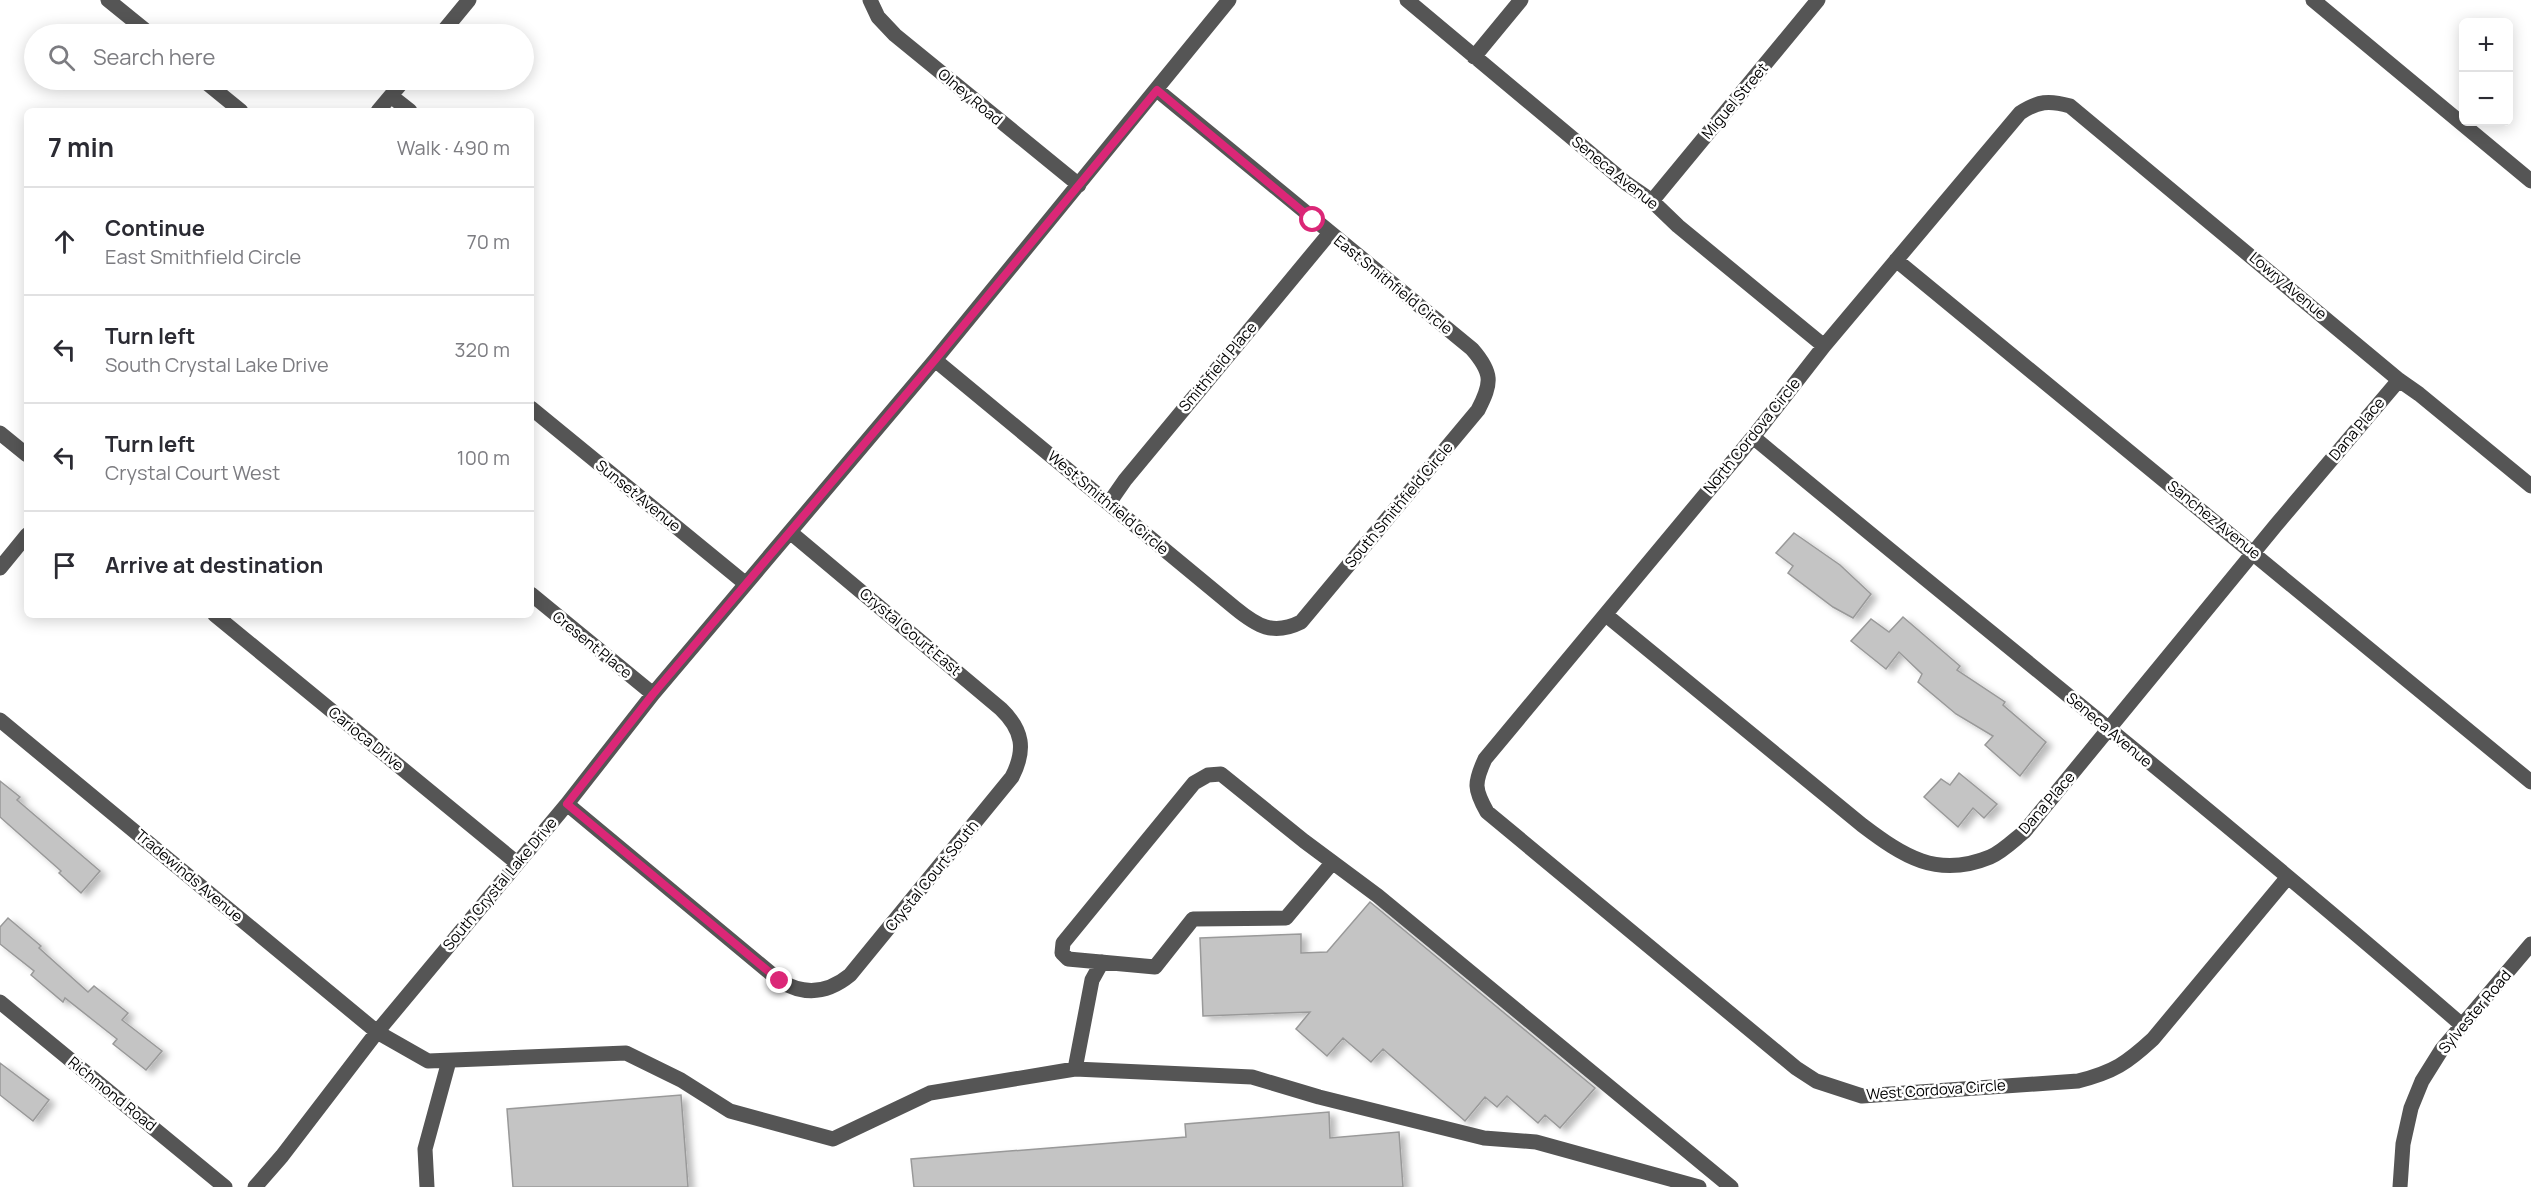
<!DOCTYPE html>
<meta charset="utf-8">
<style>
body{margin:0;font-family:Manrope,sans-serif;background:#f7f7f7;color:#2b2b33}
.controls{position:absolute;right:18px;top:18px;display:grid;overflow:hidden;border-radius:9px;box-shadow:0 3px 15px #0003}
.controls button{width:54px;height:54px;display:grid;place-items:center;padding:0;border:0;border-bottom:2px solid #e1e1e2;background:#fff;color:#2b2b33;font:30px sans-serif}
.stop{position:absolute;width:18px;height:18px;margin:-14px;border:4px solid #db2777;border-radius:50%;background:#fff}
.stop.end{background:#db2777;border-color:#fff;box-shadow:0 2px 6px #0008}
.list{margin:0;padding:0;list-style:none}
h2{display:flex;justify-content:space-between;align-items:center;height:78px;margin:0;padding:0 24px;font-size:26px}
h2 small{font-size:20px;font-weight:400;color:#7c7c81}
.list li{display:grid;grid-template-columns:39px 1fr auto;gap:18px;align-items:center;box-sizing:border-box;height:108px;padding:0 24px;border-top:2px solid #e1e1e2}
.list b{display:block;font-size:22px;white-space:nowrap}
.list p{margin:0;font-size:20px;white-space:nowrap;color:#7c7c81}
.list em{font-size:20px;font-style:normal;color:#7c7c81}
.icon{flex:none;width:33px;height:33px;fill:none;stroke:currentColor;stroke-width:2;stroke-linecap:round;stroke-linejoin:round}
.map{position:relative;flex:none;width:2531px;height:1187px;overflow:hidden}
.search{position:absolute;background:#fff;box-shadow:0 3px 15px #0003;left:24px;top:24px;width:510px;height:66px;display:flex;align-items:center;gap:15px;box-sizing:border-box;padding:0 21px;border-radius:33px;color:#7c7c81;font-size:22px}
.panel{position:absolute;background:#fff;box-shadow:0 3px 15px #0003;left:24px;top:108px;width:510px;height:510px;border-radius:9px}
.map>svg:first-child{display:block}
.building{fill:#c4c4c4;stroke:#999;stroke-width:1.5;filter:url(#shadow)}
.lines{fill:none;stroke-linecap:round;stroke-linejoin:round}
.minor{stroke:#555;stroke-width:15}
.route{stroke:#db2777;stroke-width:8}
.labels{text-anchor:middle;stroke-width:5;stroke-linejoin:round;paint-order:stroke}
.street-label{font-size:15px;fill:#000;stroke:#fff}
</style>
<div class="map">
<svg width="2531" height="1187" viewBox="0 0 2531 1187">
<defs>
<filter id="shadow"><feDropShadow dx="6" dy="4" stdDeviation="3" flood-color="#0004"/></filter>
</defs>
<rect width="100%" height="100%" fill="#fff"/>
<path class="building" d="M 1794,533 L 1840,565 L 1871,594 L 1853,618 L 1833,607 L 1788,573 L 1793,566 L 1776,553 Z
M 1903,617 L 1960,666 L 1957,670 L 2005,702 L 2003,705 L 2046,742 L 2020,776 L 1985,745 L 1993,736 L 1956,714 L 1918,682 L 1922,674 L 1899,652 L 1886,669 L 1851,641 L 1871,619 L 1889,632 Z
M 1959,773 L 1997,804 L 1984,818 L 1973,808 L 1958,827 L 1924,797 L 1941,779 L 1950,785 Z
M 0,781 L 20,797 L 17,800 L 100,871 L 81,893 L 59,873 L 61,871 L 0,817 Z
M 1370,902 L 1595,1088 L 1560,1128 L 1545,1115 L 1538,1123 L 1507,1096 L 1497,1107 L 1485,1097 L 1465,1121 L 1383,1049 L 1371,1062 L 1343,1038 L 1327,1056 L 1296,1029 L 1310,1012 L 1203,1016 L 1200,938 L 1301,934 L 1301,953 L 1327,952 Z
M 8,918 L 41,946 L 39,948 L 88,992 L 94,986 L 128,1013 L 122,1020 L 162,1051 L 146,1070 L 113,1044 L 117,1039 L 65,998 L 63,1002 L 31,975 L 34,971 L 0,944 L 0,927 Z
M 0,1063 L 49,1100 L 33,1121 L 0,1095 Z
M 681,1095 L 688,1187 L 513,1187 L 507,1109 Z
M 1329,1112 L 1330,1138 L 1399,1132 L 1403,1187 L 914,1187 L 911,1159 L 1186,1137 L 1185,1124 Z"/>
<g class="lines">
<path class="minor" d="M 108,0 L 150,34
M 870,0 L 878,17 L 895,35 L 1079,185
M 1407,0 L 1626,183 L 1652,201 L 1678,226 L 1824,346
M 2313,0 L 2531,181
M 441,34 L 469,0
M 1474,57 L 1521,0
M 203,80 L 241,111
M 391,96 L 410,111
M 378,111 L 404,80
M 1652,201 L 1818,0
M 1896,260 L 2531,782
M 935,360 L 1235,608 C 1257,626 1273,636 1301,622 L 1478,410 C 1492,383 1493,373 1472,349 L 1157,90
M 531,408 L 746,584
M 0,433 L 27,455
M 1753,437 C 1989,633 2231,824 2463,1026
M 1109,503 L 1125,480 L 1329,234
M 0,568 L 27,535
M 531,594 L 653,694
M 215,615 L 517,863
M 1606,615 L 1862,825 C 1903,856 1937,879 1990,857 C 2002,852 2014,840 2024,832 L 2276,525 L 2399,380
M 0,720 L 377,1032 L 428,1061 L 626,1053 L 681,1080 L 730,1111 L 833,1139 L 930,1093 L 1075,1069 L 1252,1077 L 1319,1097 L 1484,1138 L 1536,1142 L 1699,1187
M 567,804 L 780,981 C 805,996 828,993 850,975 L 1012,777 C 1026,750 1023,730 1001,709 L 790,532
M 1332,863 L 1286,918 L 1193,919 L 1155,967 L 1068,959 L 1062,953 L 1063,943 L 1194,783 L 1208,775 L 1221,774 L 1304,841 L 1378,896 L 1731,1187
M 2287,878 L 2153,1039 C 2127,1063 2114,1072 2078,1081 L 1862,1096 L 1816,1081 L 1796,1068 L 1487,812 C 1474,789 1474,783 1485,759 L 1753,437 L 1824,346 L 2020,113 C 2038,101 2049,100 2070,106 L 2399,380 L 2419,394 L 2531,486
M 0,1002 L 225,1187
M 1075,1069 L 1092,980 L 1102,962
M 255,1187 L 282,1156 L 377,1032 L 567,804 L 653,694 L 935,360 L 1229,0
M 427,1187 L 425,1149 L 449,1061
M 2400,1187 L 2403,1144 L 2411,1108 L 2422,1081 L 2442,1049 L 2531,944"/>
</g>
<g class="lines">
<path class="route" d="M 780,981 L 567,804 L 653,694 L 935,360 L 1157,90 L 1313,220"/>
</g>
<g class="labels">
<g class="street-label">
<text transform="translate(970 97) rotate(40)" y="5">Olney Road</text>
<text transform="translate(1735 101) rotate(-50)" y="5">Miguel Street</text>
<text transform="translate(1615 173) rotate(39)" y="5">Seneca Avenue</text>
<text transform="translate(1393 285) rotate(39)" y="5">East Smithfield Circle</text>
<text transform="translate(2288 286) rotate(40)" y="5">Lowry Avenue</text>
<text transform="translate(1218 367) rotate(-50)" y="5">Smithfield Place</text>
<text transform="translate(2357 429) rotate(-50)" y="5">Dana Place</text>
<text transform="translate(1752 436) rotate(-51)" y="5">North Cordova Circle</text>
<text transform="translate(638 496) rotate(39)" y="5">Sunset Avenue</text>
<text transform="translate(1108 503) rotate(40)" y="5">West Smithfield Circle</text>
<text transform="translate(1399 505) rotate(-50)" y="5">South Smithfield Circle</text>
<text transform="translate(2214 520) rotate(39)" y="5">Sanchez Avenue</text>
<text transform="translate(910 632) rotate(40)" y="5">Crystal Court East</text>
<text transform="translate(592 645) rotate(39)" y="5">Cresent Place</text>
<text transform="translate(2109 730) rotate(40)" y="5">Seneca Avenue</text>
<text transform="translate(366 739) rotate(39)" y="5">Carioca Drive</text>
<text transform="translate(2047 803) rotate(-49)" y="5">Dana Place</text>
<text transform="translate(189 876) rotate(40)" y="5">Tradewinds Avenue</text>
<text transform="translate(932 876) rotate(-51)" y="5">Crystal Court South</text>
<text transform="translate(500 884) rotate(-50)" y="5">South Crystal Lake Drive</text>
<text transform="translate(2475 1012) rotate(-50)" y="5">Sylvester Road</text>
<text transform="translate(1936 1090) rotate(-4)" y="5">West Cordova Circle</text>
<text transform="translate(112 1094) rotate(39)" y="5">Richmond Road</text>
</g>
</g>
</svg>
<div class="controls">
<button>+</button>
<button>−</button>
</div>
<div class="stop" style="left:1313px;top:220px"></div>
<div class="stop end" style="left:780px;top:981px"></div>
<div class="search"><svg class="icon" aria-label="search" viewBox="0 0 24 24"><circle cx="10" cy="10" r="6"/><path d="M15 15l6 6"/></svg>Search here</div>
<section class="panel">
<h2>7 min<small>Walk · 490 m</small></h2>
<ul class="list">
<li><svg class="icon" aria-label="ahead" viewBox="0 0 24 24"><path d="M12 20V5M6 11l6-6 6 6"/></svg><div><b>Continue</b><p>East Smithfield Circle</p></div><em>70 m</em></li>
<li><svg class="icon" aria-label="left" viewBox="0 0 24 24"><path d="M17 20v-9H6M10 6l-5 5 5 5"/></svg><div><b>Turn left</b><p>South Crystal Lake Drive</p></div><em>320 m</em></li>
<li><svg class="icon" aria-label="left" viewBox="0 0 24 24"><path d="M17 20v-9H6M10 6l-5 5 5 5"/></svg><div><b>Turn left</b><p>Crystal Court West</p></div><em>100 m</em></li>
<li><svg class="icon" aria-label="arrive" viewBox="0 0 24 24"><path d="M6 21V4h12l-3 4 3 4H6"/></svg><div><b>Arrive at destination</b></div></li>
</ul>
</section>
</div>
